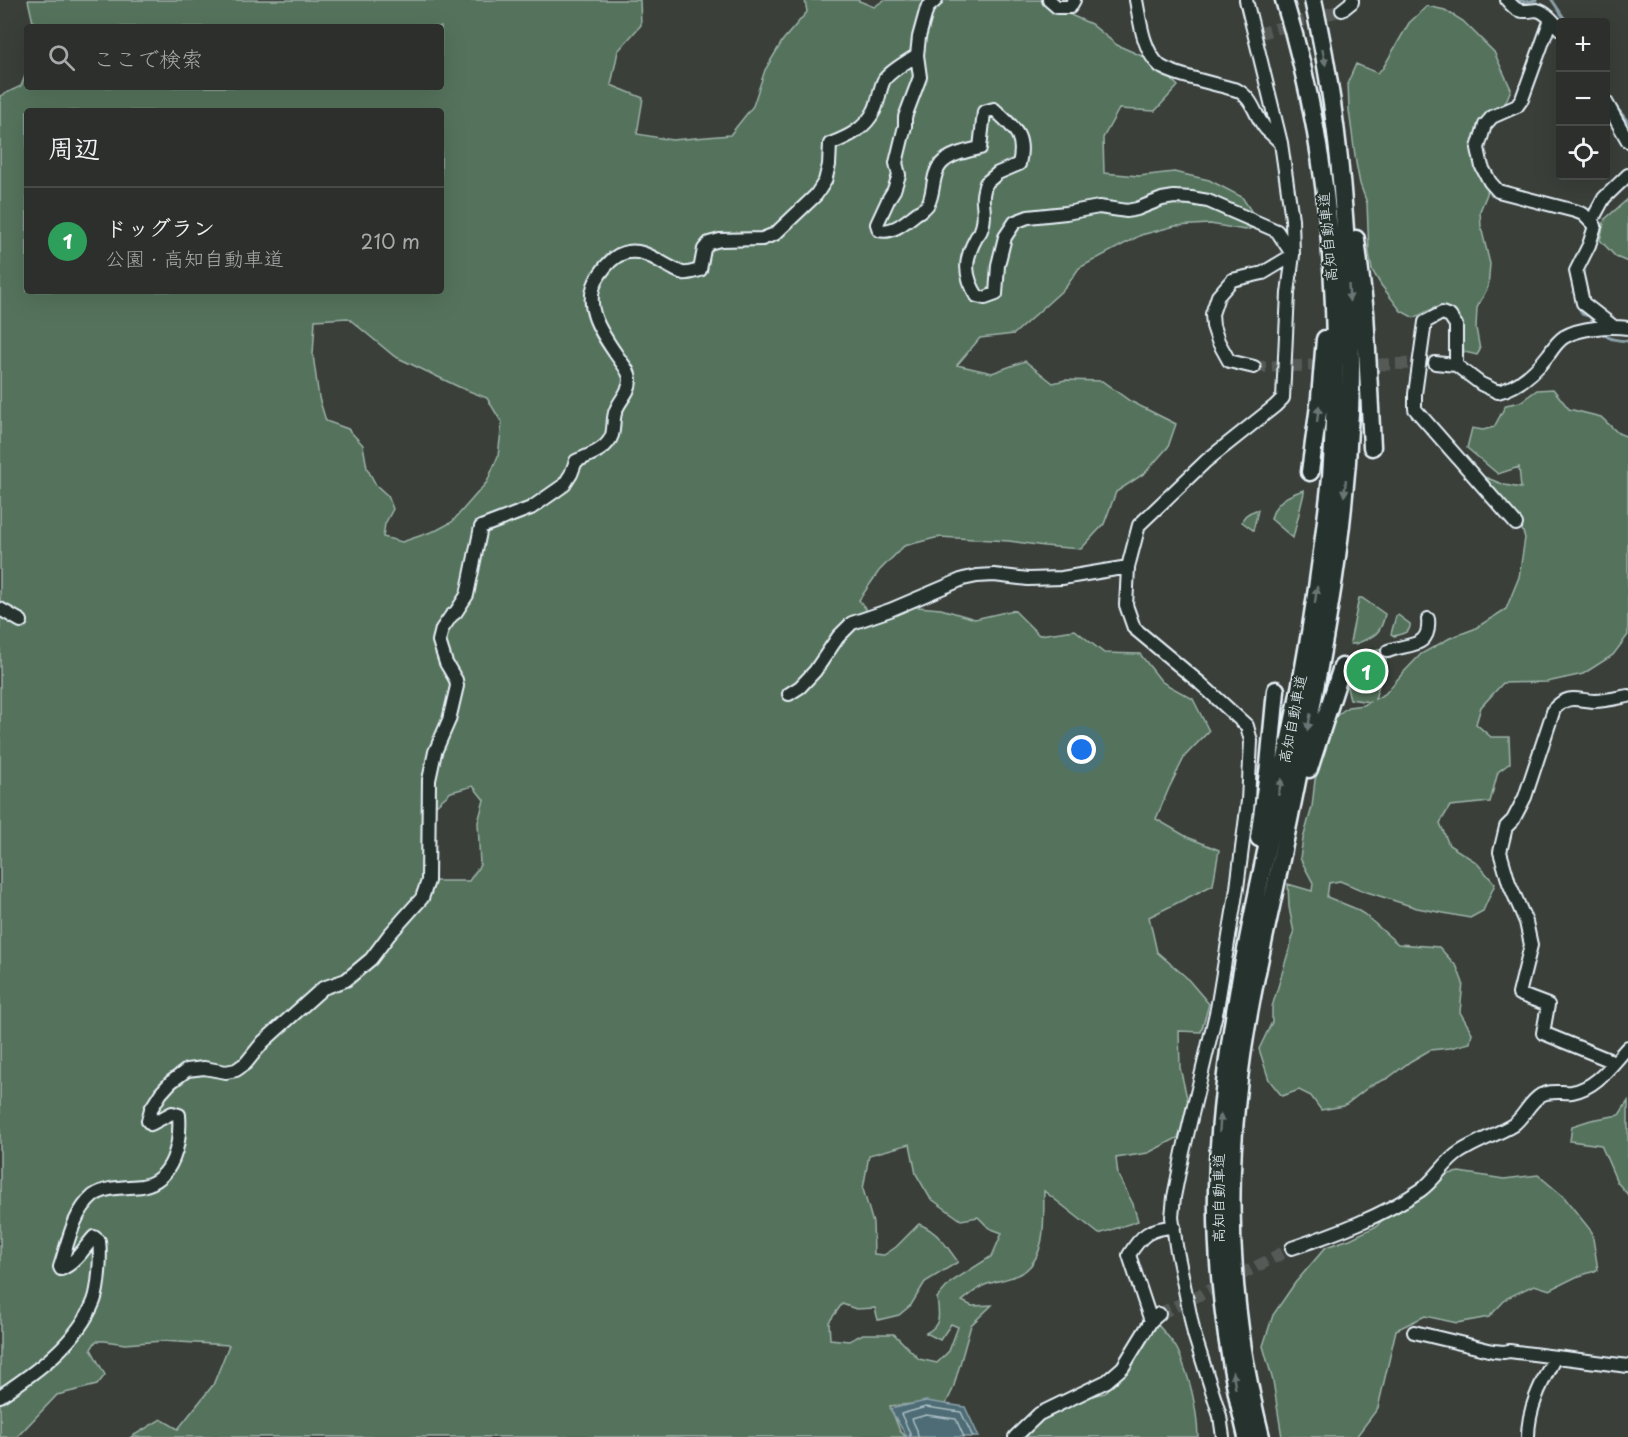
<!DOCTYPE html>
<html lang="ja">
<meta charset="utf-8">
<style>
body{margin:0;font-family:"Playpen Sans","Klee One",sans-serif;background:#383b38;color:#f1f3f6}
.controls{position:absolute;right:18px;top:18px;display:grid;overflow:hidden;border-radius:6px;box-shadow:0 6px 24px #0002}
.controls button{width:54px;height:54px;display:grid;place-items:center;padding:0;border:0;border-bottom:2px solid #484a48;background:#2c2f2c;color:#f1f3f6;font:30px sans-serif}
.you{position:absolute;left:1082px;top:750px;width:21px;height:21px;margin:-15px;border:4px solid #fff;border-radius:50%;background:#1a73e8;box-shadow:0 0 0 9px #1a73e833}
.badge{display:grid;place-items:center;width:39px;height:39px;border-radius:50%;background:#ffd166;color:#fff;font-size:20px;font-weight:700}
.pin{position:absolute;translate:-50% -50%;border:3px solid #fff;box-shadow:0 2px 6px #0006}
.list{margin:0;padding:0;list-style:none}
h2{display:flex;justify-content:space-between;align-items:center;height:78px;margin:0;padding:0 24px;font-size:26px}
h2 small{font-size:20px;font-weight:400;color:#a6a9a9}
.list li{display:grid;grid-template-columns:39px 1fr auto;gap:18px;align-items:center;box-sizing:border-box;height:108px;padding:0 24px;border-top:2px solid #484a48}
.list b{display:block;font-size:22px;white-space:nowrap}
.list p{margin:0;font-size:20px;white-space:nowrap;color:#a6a9a9}
.list em{font-size:20px;font-style:normal;color:#a6a9a9}
.icon{flex:none;width:33px;height:33px;fill:none;stroke:currentColor;stroke-width:2;stroke-linecap:round;stroke-linejoin:round}
.map{position:relative;flex:none;width:1628px;height:1437px;overflow:hidden}
.search{position:absolute;background:#2c2f2c;box-shadow:0 6px 24px #0002;left:24px;top:24px;width:420px;height:66px;display:flex;align-items:center;gap:15px;box-sizing:border-box;padding:0 21px;border-radius:6px;color:#a6a9a9;font-size:22px}
.panel{position:absolute;background:#2c2f2c;box-shadow:0 6px 24px #0002;left:24px;top:108px;width:420px;height:186px;border-radius:6px}
.map>svg:first-child{display:block}
.green{fill:#54735c;stroke:#9eb2aa;stroke-width:1.5;fill-rule:evenodd}
.water{fill:#4e6c74;stroke:#8ca1a9;stroke-width:1.5}
.lines{fill:none;stroke-linecap:round;stroke-linejoin:round}
.shore{stroke:#aabcc3;stroke-width:1.5}
.stream{stroke:#8ca1a9;stroke-width:3}
.minor-tunnel{stroke:#545a56;stroke-width:12;stroke-dasharray:12 6;stroke-linecap:butt}
.minor-casing{stroke:#e8f1f8;stroke-width:16}
.highway-casing{stroke:#e8f1f8;stroke-width:21}
.minor{stroke:#26332d;stroke-width:12}
.highway{stroke:#26332d;stroke-width:16}
.oneway{fill:#6a7674}
.labels{text-anchor:middle;stroke-width:4.5;stroke-linejoin:round;paint-order:stroke}
.street-label{font-size:15px;fill:#e8f1f8;stroke:#26332d}
</style>
<div class="map">
<svg width="1628" height="1437" viewBox="0 0 1628 1437">
<rect width="100%" height="100%" fill="#3a3f3a"/>
<filter id="ink" filterUnits="userSpaceOnUse"><feTurbulence type="fractalNoise" baseFrequency=".0167" numOctaves="2"/><feDisplacementMap in="SourceGraphic" scale="12" xChannelSelector="R" yChannelSelector="G"/><feConvolveMatrix kernelMatrix="1 2 1 2 8 2 1 2 1" color-interpolation-filters="sRGB"/></filter>
<g filter="url(#ink)">
<path class="green" d="M 28,0 L 640,0 L 641,25 L 618,51 L 611,85 L 643,98 L 637,134 L 672,140 L 730,135 L 753,106 L 765,70 L 783,40 L 807,12 L 805,0 L 857,0 L 874,7 L 884,0 L 1050,0 L 1057,9 L 1091,24 L 1117,45 L 1153,61 L 1178,86 L 1155,111 L 1119,109 L 1103,138 L 1104,173 L 1139,176 L 1174,172 L 1209,180 L 1242,197 L 1261,226 L 1245,230 L 1210,224 L 1175,226 L 1141,235 L 1079,268 L 1066,287 L 1014,334 L 980,338 L 957,365 L 992,373 L 1025,361 L 1053,383 L 1065,380 L 1102,381 L 1130,401 L 1176,424 L 1168,447 L 1145,473 L 1116,492 L 1104,524 L 1081,549 L 1044,546 L 1009,541 L 939,537 L 904,546 L 879,571 L 859,600 L 872,617 L 906,606 L 941,609 L 975,619 L 1014,610 L 1039,635 L 1075,630 L 1104,653 L 1140,654 L 1162,682 L 1193,699 L 1209,731 L 1185,756 L 1169,788 L 1156,819 L 1187,837 L 1219,850 L 1213,885 L 1149,917 L 1157,952 L 1186,977 L 1209,1004 L 1201,1032 L 1179,1031 L 1180,1068 L 1188,1102 L 1179,1137 L 1148,1153 L 1116,1158 L 1118,1175 L 1133,1204 L 1138,1221 L 1099,1234 L 1044,1191 C 1043,1216 1048,1253 1025,1271 C 1014,1279 997,1280 985,1285 C 977,1288 969,1296 962,1301 L 972,1306 L 992,1305 L 971,1325 L 953,1389 L 942,1412 L 925,1403 L 890,1406 L 900,1431 L 906,1437 L 131,1437 L 161,1419 L 178,1429 L 213,1385 L 229,1345 L 162,1341 L 125,1344 L 105,1341 L 96,1341 L 91,1349 L 105,1375 L 97,1385 L 57,1395 L 17,1437 L 0,1437 L 0,96 L 21,86 L 27,71 L 27,87 L 441,87 L 441,27 L 34,27 ZM 27,111 L 441,111 L 441,291 L 27,291 ZM 348,318 L 394,356 L 459,387 L 487,398 L 502,423 L 498,456 L 487,482 L 452,522 L 437,530 L 402,542 L 383,537 L 385,524 L 393,509 L 388,496 L 376,485 L 367,468 L 363,445 L 348,429 L 326,421 L 319,398 L 313,355 L 315,320 ZM 473,786 L 484,800 L 478,822 L 480,865 L 469,881 L 432,881 L 432,833 L 435,806 L 451,792 ZM 910,1144 L 916,1174 L 930,1198 L 961,1220 L 978,1217 L 989,1228 L 1002,1233 L 992,1256 L 951,1282 L 937,1298 C 939,1314 942,1325 926,1333 L 940,1340 L 951,1324 L 958,1327 L 949,1351 L 937,1363 L 919,1359 L 894,1334 L 863,1334 L 849,1341 L 830,1339 L 829,1322 L 842,1304 L 856,1309 L 875,1308 L 878,1320 L 899,1315 L 911,1305 L 925,1282 L 958,1262 C 947,1246 937,1231 919,1224 L 896,1247 L 884,1255 L 874,1254 L 873,1223 L 863,1189 L 869,1155 Z
M 1427,6 L 1445,10 L 1463,21 L 1494,52 L 1511,89 L 1506,102 L 1484,134 L 1480,154 L 1491,171 L 1487,194 L 1480,211 L 1481,227 L 1490,264 L 1488,287 L 1477,308 L 1476,328 L 1480,350 L 1477,355 L 1464,352 L 1460,320 L 1451,311 L 1441,308 L 1434,308 L 1414,318 L 1401,311 L 1381,285 L 1372,270 L 1369,253 L 1367,203 L 1360,184 L 1356,163 L 1349,110 L 1348,82 L 1356,64 L 1377,73 L 1383,68 L 1409,23 Z
M 1628,199 L 1628,262 L 1616,257 L 1600,240 L 1605,219 Z
M 1553,389 L 1569,409 L 1601,417 L 1618,433 L 1628,437 L 1628,635 L 1613,655 L 1583,674 L 1547,682 L 1503,683 L 1481,707 L 1476,724 L 1491,737 L 1509,737 L 1510,763 L 1498,772 L 1490,802 L 1450,806 L 1440,823 L 1449,845 L 1476,862 L 1495,884 L 1483,911 L 1470,918 L 1417,908 L 1364,891 L 1340,881 L 1329,883 L 1327,897 L 1354,908 L 1364,914 L 1398,944 L 1439,947 L 1457,967 L 1463,983 L 1460,1012 L 1472,1033 L 1470,1043 L 1450,1048 L 1430,1050 L 1411,1061 L 1388,1078 L 1370,1086 L 1344,1106 L 1321,1110 L 1311,1096 L 1299,1090 L 1282,1096 L 1269,1080 L 1259,1049 L 1272,1022 L 1272,1007 L 1294,933 L 1289,907 L 1288,884 L 1312,891 L 1313,883 L 1300,858 L 1303,839 L 1312,807 L 1315,780 L 1332,719 L 1348,707 L 1364,705 L 1369,702 L 1350,699 C 1345,685 1345,662 1360,654 C 1368,651 1380,650 1389,649 L 1375,699 L 1385,694 L 1402,674 L 1421,654 L 1450,638 L 1474,629 L 1506,609 L 1519,577 L 1525,538 L 1518,517 L 1497,498 L 1487,478 L 1505,485 L 1521,488 L 1519,467 L 1498,474 L 1467,448 L 1472,428 L 1483,430 L 1494,427 L 1506,405 L 1520,402 L 1537,390 Z
M 1304,490 L 1304,493 L 1293,538 L 1271,519 C 1275,501 1288,495 1304,490 Z
M 1256,510 L 1258,510 L 1254,527 L 1253,530 L 1242,522 C 1243,515 1250,512 1256,510 Z
M 1359,598 L 1362,598 L 1385,614 C 1381,635 1373,637 1355,644 L 1351,644 L 1350,642 Z
M 1398,615 L 1410,624 C 1411,633 1401,634 1394,636 L 1391,634 L 1396,616 Z
M 1628,1101 L 1628,1195 L 1617,1182 L 1601,1145 L 1570,1141 L 1572,1126 L 1591,1120 L 1619,1115 Z
M 1459,1172 L 1504,1179 L 1538,1175 L 1564,1197 L 1592,1232 L 1598,1270 L 1576,1277 L 1550,1290 L 1534,1285 L 1507,1298 L 1489,1317 L 1457,1323 L 1425,1316 L 1396,1330 L 1378,1408 L 1356,1437 L 1282,1437 L 1273,1381 L 1263,1346 L 1273,1315 L 1295,1283 L 1326,1247 L 1350,1239 L 1377,1226 L 1394,1206 L 1432,1177 Z
M 1155,1321 C 1162,1331 1173,1340 1178,1351 C 1190,1378 1197,1408 1198,1437 L 1013,1437 L 1070,1400 L 1105,1393 L 1129,1366 Z"/>
<path class="water" d="M 926,1401 L 965,1407 L 979,1437 L 907,1437 L 890,1409 Z"/>
<g class="lines">
<path class="shore" d="M 910,1437 L 910,1433 L 901,1414 L 926,1407 L 961,1412 L 973,1437
M 918,1437 L 917,1430 L 912,1419 L 926,1415 L 956,1419 L 964,1437"/>
<path class="stream" d="M 1519,0 L 1526,2 L 1536,0
M 1552,0 L 1564,18 L 1569,22
M 1606,79 L 1609,98
M 1613,103 L 1628,122
M 1579,306 L 1582,314 L 1589,316 L 1596,324
M 1601,332 C 1609,340 1617,340 1628,341"/>
<path class="minor-tunnel" d="M 1258,34 L 1342,10
M 1360,365 L 1435,363
M 1254,367 L 1330,365
M 1159,1314 L 1227,1282 L 1292,1248"/>
<defs>
<path id="minor" d="M 936,0 L 927,8 L 919,37 L 917,55 L 920,77 L 905,117 L 905,126 L 896,163 L 899,175 L 894,190 L 889,198 L 877,224 L 879,230 C 893,234 906,221 917,213 C 920,211 926,208 928,204 C 935,192 931,175 941,164 C 950,154 967,151 980,148 L 984,112 L 994,109 C 1014,128 1026,135 1019,164 L 998,173 L 986,183 C 984,189 982,196 983,202 C 984,211 985,221 981,230 C 981,232 977,236 976,238 C 964,260 964,275 977,296 L 985,298 L 996,294 L 998,265 L 1005,237 L 1015,222 L 1028,217 L 1066,213 L 1099,207 L 1127,211 L 1137,209 L 1162,199 L 1174,197 L 1191,198 L 1208,201 L 1277,231 L 1292,254
M 1049,0 L 1057,7 L 1070,7 L 1074,0
M 1136,0 C 1140,21 1143,51 1160,66 C 1172,75 1220,85 1237,90 C 1254,99 1254,115 1266,129 C 1270,133 1276,138 1280,142
M 1507,0 C 1513,7 1517,12 1527,11 C 1531,11 1534,10 1537,10 C 1546,12 1554,22 1560,29
M 1342,10 L 1352,2 L 1352,0
M 1551,19 L 1522,99 L 1517,106 L 1492,117 L 1485,125 L 1478,148 L 1482,167 L 1490,182 L 1498,191 L 1575,211 L 1583,214 L 1595,226 L 1589,245 L 1576,271 L 1583,303 L 1614,327
M 1606,102 L 1628,141
M 1591,222 L 1604,198 L 1628,175
M 1435,363 L 1456,365 L 1481,384 L 1498,392 C 1520,387 1536,371 1549,354 C 1553,348 1558,341 1564,337 C 1581,327 1610,326 1628,328
M 1456,365 L 1456,325 L 1450,316 L 1442,313 L 1425,322 L 1415,394 L 1415,409 L 1516,524
M 1254,367 L 1229,361 L 1218,341 L 1213,326 L 1212,314 L 1218,296 L 1232,280 L 1263,273 L 1293,255
M 0,609 L 21,621
M 1388,651 C 1408,643 1431,649 1428,619
M 789,694 L 800,687 L 815,671 L 838,637 L 852,623 L 890,610 L 963,579 L 977,576 L 994,575 L 1028,579 L 1062,578 L 1128,567
M 1614,1062 L 1543,1033 L 1548,1005 L 1519,994 L 1531,945 L 1526,922 L 1509,883 L 1500,852 L 1506,827 L 1513,820 L 1525,797 L 1554,709 C 1569,694 1575,700 1594,701 C 1605,701 1617,698 1628,696
M 1292,1248 C 1337,1233 1382,1216 1421,1190 C 1436,1179 1445,1161 1460,1152 C 1477,1141 1496,1135 1513,1125 C 1524,1117 1529,1102 1541,1095 C 1550,1090 1562,1093 1572,1092 C 1597,1088 1612,1064 1628,1047
M 1151,1321 L 1129,1255 C 1141,1235 1150,1228 1174,1227
M 1414,1332 L 1493,1351 L 1504,1352 L 1509,1351 L 1628,1366
M 0,1396 C 36,1372 77,1343 94,1301 C 99,1288 101,1255 99,1241 L 94,1237 C 84,1248 75,1264 61,1269 L 60,1267 C 68,1243 73,1213 93,1196 C 107,1186 126,1188 142,1186 C 174,1180 181,1142 179,1115 L 172,1113 L 151,1124 L 148,1121 L 151,1109 L 161,1093 L 171,1082 L 187,1070 L 204,1068 L 226,1072 L 236,1070 L 246,1063 L 263,1042 L 323,988 L 346,980 L 371,959 L 389,935 L 422,898 L 428,881 L 429,780 L 435,752 L 449,720 L 457,686 L 456,680 L 446,663 L 439,641 L 442,629 L 451,616 L 456,612 L 467,595 L 481,527 L 531,508 L 564,485 L 571,474 L 576,461 C 589,455 607,450 612,435 C 614,428 613,420 615,413 C 618,401 630,393 630,380 C 630,372 624,366 620,360 C 602,334 579,304 600,274 C 606,265 614,256 624,253 C 643,247 658,262 674,269 C 675,270 682,273 683,273 C 688,274 695,271 700,270 L 704,249 L 709,243 L 720,240 L 762,239 L 775,234 L 816,195 L 825,181 L 829,165 L 830,144 C 848,137 865,129 874,111 C 879,102 879,90 884,80 C 891,70 907,62 917,55
M 1015,1437 L 1039,1414 L 1107,1381 L 1123,1367 L 1151,1321 L 1159,1314
M 1223,1437 L 1220,1416 L 1194,1334 L 1176,1246 L 1172,1217 L 1174,1197 L 1183,1152 L 1217,1009 L 1237,888 L 1248,801 L 1251,741 L 1247,726 L 1200,683 L 1134,628 L 1126,605 L 1127,588 L 1128,567 L 1139,525 L 1206,461 L 1275,406 L 1283,398 L 1288,293 L 1293,255 L 1292,219 L 1281,143 L 1246,0
M 1528,1437 C 1528,1407 1542,1382 1555,1357"/>
<path id="highway" d="M 1356,239 L 1365,312 L 1372,447
M 1310,472 L 1320,398 L 1325,339
M 1309,769 L 1342,667
M 1259,838 L 1269,765 L 1276,690
M 1247,1437 C 1225,1351 1213,1250 1218,1162 C 1227,996 1273,835 1303,673 C 1315,608 1324,543 1331,477 C 1334,438 1335,399 1335,360 C 1335,239 1320,116 1284,0
M 1261,1437 C 1233,1327 1225,1210 1237,1097 C 1244,1026 1260,957 1275,888 C 1294,796 1314,703 1329,609 C 1340,544 1347,479 1350,413 C 1353,348 1349,282 1344,216 C 1339,144 1329,71 1313,0"/>
</defs>
<use href="#minor" class="minor-casing"/>
<use href="#highway" class="highway-casing"/>
<use href="#minor" class="minor"/>
<use href="#highway" class="highway"/>
</g>
<defs><path id="oneway-solid" d="M-6-.8H1V-3.2L6.5 0L1 3.2V.8H-6Z" transform="scale(1.5)"/></defs>
<g class="oneway">
<use href="#oneway-solid" transform="translate(1324 57) rotate(79)"/>
<use href="#oneway-solid" transform="translate(1349 293) rotate(87)"/>
<use href="#oneway-solid" transform="translate(1318 414) rotate(-83)"/>
<use href="#oneway-solid" transform="translate(1345 488) rotate(96)"/>
<use href="#oneway-solid" transform="translate(1316 595) rotate(-82)"/>
<use href="#oneway-solid" transform="translate(1309 722) rotate(101)"/>
<use href="#oneway-solid" transform="translate(1280 787) rotate(-78)"/>
<use href="#oneway-solid" transform="translate(1220 1123) rotate(-86)"/>
<use href="#oneway-solid" transform="translate(1234 1380) rotate(-100)"/>
</g>
</g>
<g class="labels">
<g class="street-label">
<text transform="translate(1328 237) rotate(-95)" y="5">高知自動車道</text>
<text transform="translate(1293 719) rotate(-79)" y="5">高知自動車道</text>
<text transform="translate(1219 1198) rotate(-90)" y="5">高知自動車道</text>
</g>
</g>
</svg>
<div class="controls">
<button>+</button>
<button>−</button>
<button><svg class="icon" aria-label="locate" viewBox="0 0 24 24"><circle cx="12" cy="12" r="6"/><path d="M12 2v4M12 18v4M2 12h4M18 12h4"/></svg></button>
</div>
<div class="you"></div>
<div class="pin badge" style="left:1366px;top:671px;background:#2e9e5b">1</div>
<div class="search"><svg class="icon" aria-label="search" viewBox="0 0 24 24"><circle cx="10" cy="10" r="6"/><path d="M15 15l6 6"/></svg>ここで検索</div>
<section class="panel">
<h2>周辺<small></small></h2>
<ul class="list">
<li><span class="badge" style="background:#2e9e5b">1</span><div><b>ドッグラン</b><p>公園 · 高知自動車道</p></div><em>210 m</em></li>
</ul>
</section>
</div>
